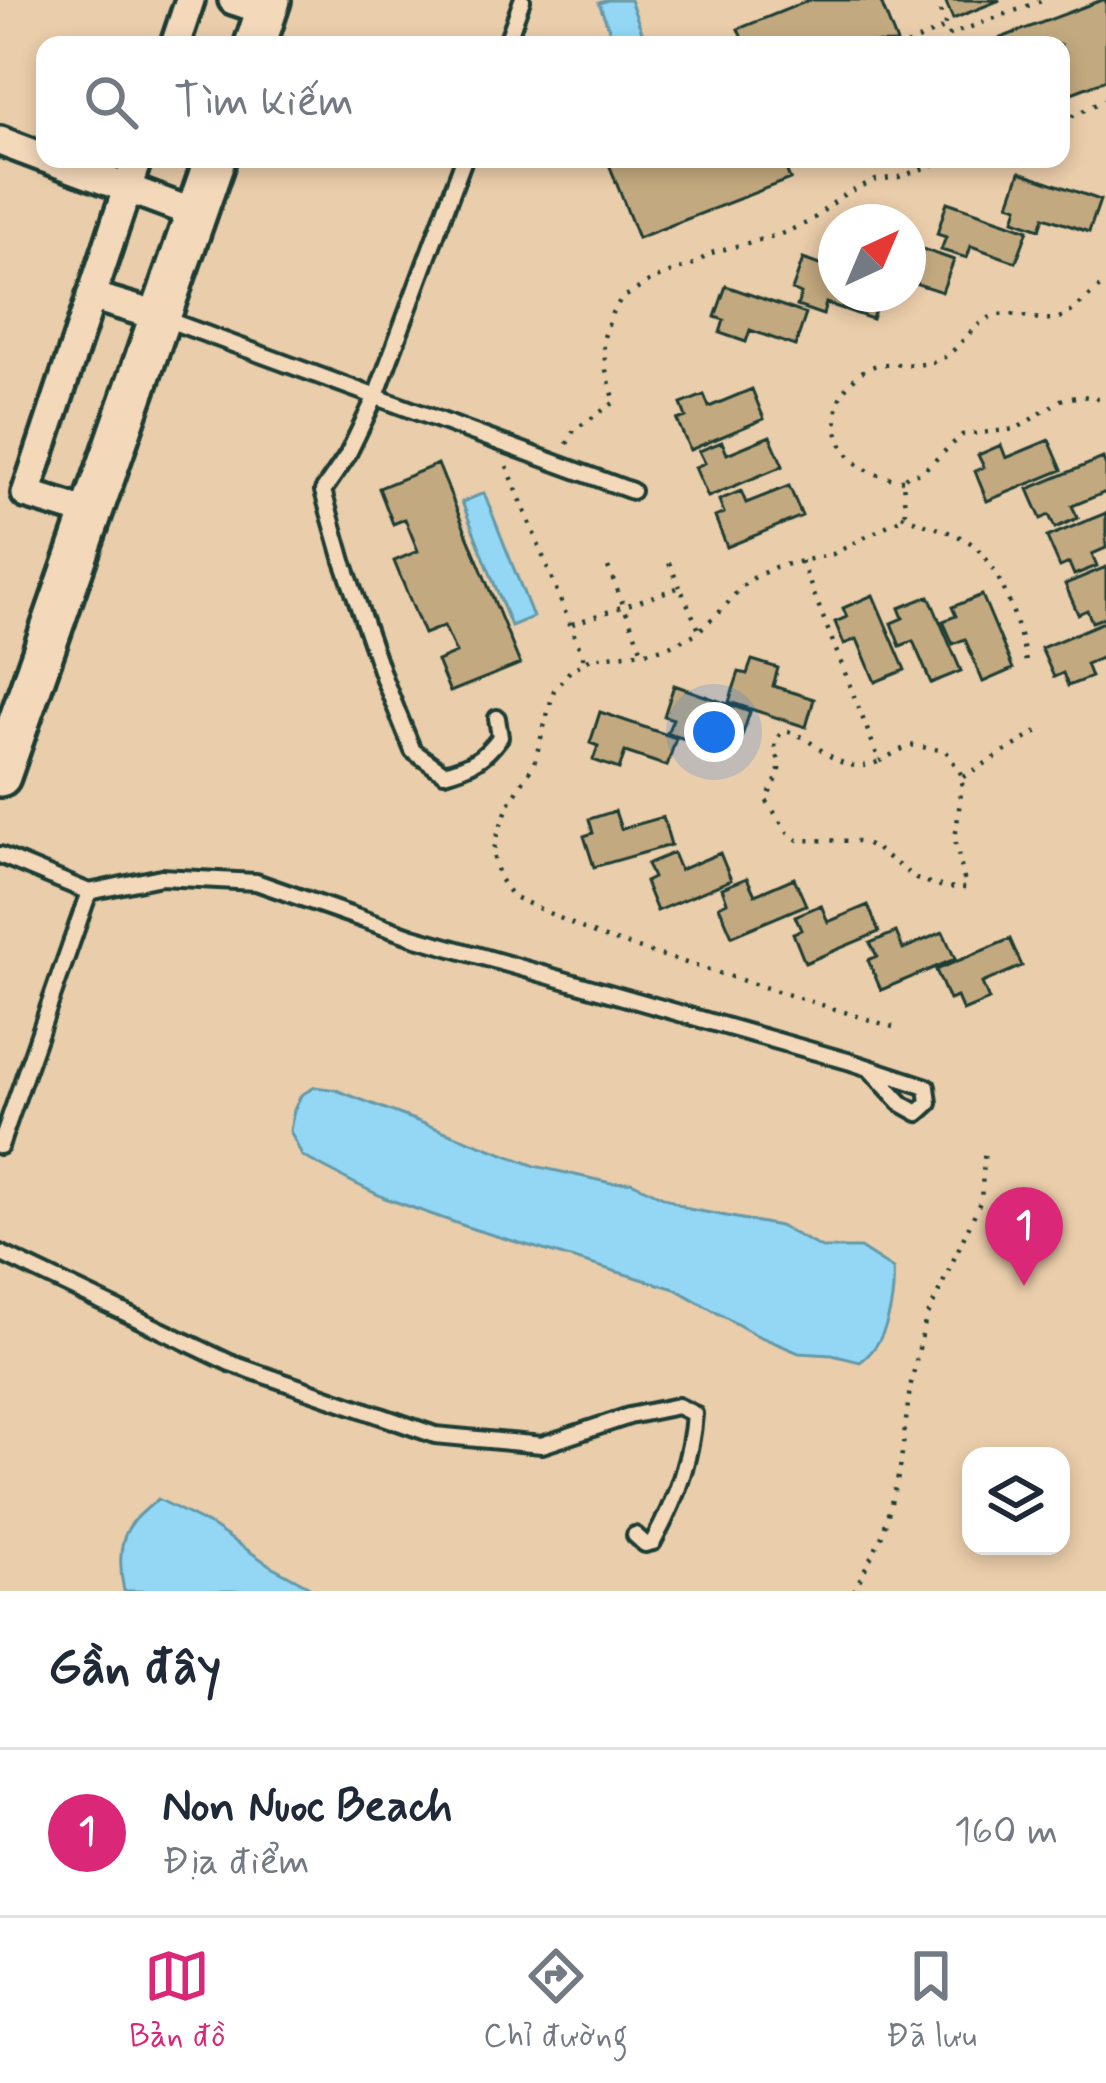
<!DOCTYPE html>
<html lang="vi">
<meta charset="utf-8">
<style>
body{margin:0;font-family:Mynerve,sans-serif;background:#f6f6f7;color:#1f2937}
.controls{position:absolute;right:36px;bottom:36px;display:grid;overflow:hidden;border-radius:24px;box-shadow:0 6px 18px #0003}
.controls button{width:108px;height:108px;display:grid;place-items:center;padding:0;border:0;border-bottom:3px solid #e0e1e3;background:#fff;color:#1f2937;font:60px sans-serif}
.compass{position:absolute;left:818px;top:204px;width:108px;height:108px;border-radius:50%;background:#fff;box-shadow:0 6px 18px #0003;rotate:44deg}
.you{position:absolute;left:714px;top:732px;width:42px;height:42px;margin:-30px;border:9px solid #fff;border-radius:50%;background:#1a73e8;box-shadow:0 0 0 18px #1a73e833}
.badge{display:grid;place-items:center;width:78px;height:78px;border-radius:50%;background:#db2777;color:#fff;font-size:39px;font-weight:700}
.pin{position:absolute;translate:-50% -99px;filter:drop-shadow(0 3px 6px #0008)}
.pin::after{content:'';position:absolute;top:63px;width:42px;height:36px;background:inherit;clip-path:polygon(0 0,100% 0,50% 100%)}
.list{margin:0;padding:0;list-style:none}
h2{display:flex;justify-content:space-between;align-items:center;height:156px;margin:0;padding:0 48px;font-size:51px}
h2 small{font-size:39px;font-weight:400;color:#747a83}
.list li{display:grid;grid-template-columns:78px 1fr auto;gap:36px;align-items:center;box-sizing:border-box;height:168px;padding:0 48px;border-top:3px solid #e0e1e3}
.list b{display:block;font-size:45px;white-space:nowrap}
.list p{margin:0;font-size:39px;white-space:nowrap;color:#747a83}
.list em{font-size:39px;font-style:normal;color:#747a83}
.icon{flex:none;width:66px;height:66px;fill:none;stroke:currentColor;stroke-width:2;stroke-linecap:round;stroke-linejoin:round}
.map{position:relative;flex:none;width:1106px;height:1591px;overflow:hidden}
.search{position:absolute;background:#fff;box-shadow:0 6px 18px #0003;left:36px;right:36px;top:36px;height:132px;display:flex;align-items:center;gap:30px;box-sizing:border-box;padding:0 42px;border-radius:24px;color:#747a83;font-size:45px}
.sheet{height:324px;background:#fff}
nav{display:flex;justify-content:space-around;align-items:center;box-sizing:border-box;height:168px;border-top:3px solid #e0e1e3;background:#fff;font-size:33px;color:#747a83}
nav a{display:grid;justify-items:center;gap:6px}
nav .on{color:#db2777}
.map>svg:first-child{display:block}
.water{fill:#93d7f5;stroke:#6599a8;stroke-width:3}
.building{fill:#c3a97f;stroke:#1f3d34;stroke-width:3}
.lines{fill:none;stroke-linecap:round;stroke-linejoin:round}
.lane-casing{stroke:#1f3d34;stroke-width:22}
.street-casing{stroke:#1f3d34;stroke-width:36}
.secondary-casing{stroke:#1f3d34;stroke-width:48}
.path{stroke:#1f3d34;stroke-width:4.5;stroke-dasharray:3 9;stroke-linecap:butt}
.lane{stroke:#f4d8ba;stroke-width:14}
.street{stroke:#f4d8ba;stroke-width:27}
.secondary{stroke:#f4d8ba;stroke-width:39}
</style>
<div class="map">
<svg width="1106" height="1591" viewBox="0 0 1106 1591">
<rect width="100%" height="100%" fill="#eacdaa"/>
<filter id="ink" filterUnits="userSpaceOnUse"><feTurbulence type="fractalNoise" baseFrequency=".00833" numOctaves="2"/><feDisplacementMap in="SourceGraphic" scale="24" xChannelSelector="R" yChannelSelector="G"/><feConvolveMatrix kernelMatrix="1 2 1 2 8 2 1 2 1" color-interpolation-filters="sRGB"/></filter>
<g filter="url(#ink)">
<path class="water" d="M 608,0 L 630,0 L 647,45 L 615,45 L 599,3 Z
M 484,493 L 533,617 L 511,626 L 462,502 Z
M 315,1087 L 336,1090 L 535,1166 L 611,1183 L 631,1182 L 689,1209 L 779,1226 L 822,1248 L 860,1248 L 893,1269 C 895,1301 887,1343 860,1362 L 832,1355 L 799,1353 L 756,1335 L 675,1289 L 476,1230 L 385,1198 L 352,1182 L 302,1156 L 290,1131 L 294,1110 L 301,1095 Z
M 158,1499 L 212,1526 L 271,1566 L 317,1591 L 124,1591 C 120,1573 118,1546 128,1529 C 134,1518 148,1508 158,1499 Z"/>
<path class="building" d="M 810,0 L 880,0 L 897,43 L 745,45 L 738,29 Z
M 945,0 L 1000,0 L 953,19 Z
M 1102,0 L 1106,0 L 1106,80 L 1061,97 L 1061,45 L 982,45 Z
M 607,159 L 782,159 L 790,179 L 638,238 Z
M 1020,172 L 1100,200 L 1089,232 L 1044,217 L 1040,229 L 1014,220 L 1018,207 L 1009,204 Z
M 947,202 L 1028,230 L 1016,262 L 971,246 L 967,258 L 941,250 L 946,237 L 937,234 Z
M 908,244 L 954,260 L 942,292 L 908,281 Z
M 803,259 L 836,271 L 836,294 L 880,294 L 872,319 L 826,303 L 823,315 L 797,306 L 801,294 L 792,290 Z
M 726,286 L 806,314 L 795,346 L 750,330 L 746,342 L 720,333 L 724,320 L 715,317 Z
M 752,389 L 764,419 L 690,450 L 677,420 L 686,417 L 681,404 L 704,395 L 709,407 Z
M 770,436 L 783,466 L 708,497 L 695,467 L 705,463 L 699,451 L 722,442 L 727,454 Z
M 1049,440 L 1062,470 L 987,501 L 975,471 L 984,467 L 978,455 L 1001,445 L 1006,458 Z
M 1103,458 L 1106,466 L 1106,492 L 1072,506 L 1078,518 L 1055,528 L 1049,515 L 1041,519 L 1028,489 Z
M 438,464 L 520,664 L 450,692 L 437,661 L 456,653 L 444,626 L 424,634 L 394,561 L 418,551 L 405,519 L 393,524 L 379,488 Z
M 789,486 L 802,516 L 727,547 L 715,517 L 724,513 L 719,500 L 741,491 L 746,503 Z
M 1106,513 L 1106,548 L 1092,554 L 1097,566 L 1074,575 L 1069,563 L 1060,567 L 1047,537 Z
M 1106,567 L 1106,617 L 1092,622 L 1087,610 L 1078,614 L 1065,584 Z
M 873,595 L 905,670 L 875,682 L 857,639 L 844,644 L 835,622 L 847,617 L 843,608 Z
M 982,595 L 1013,669 L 983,682 L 965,639 L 953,644 L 943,621 L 956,616 L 952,607 Z
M 929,596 L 961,671 L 931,683 L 913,641 L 900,646 L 891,623 L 903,618 L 899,608 Z
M 1106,621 L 1106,656 L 1086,664 L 1091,677 L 1068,686 L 1063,673 L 1054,677 L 1041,648 Z
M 752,660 L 778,668 L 773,686 L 814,699 L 806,727 L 729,702 L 739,672 L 747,674 Z
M 674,685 L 750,712 L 741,739 L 700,725 L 694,742 L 667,733 L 673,719 L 664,716 Z
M 600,712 L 676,738 L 667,766 L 625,752 L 619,769 L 593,760 L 598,746 L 590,743 Z
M 615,811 L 621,829 L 663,817 L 671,845 L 594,867 L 584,836 L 593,833 L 589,819 Z
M 673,853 L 680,870 L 720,853 L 731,880 L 657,911 L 645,882 L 653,878 L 647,864 Z
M 747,878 L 755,895 L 794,878 L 806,905 L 732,936 L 719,906 L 727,902 L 722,888 Z
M 821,905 L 828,922 L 868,905 L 879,932 L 805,963 L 793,933 L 801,930 L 795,916 Z
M 896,932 L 903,949 L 943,932 L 955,959 L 881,990 L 868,960 L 877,956 L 870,943 Z
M 1010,939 L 1022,966 L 982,983 L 989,1000 L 963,1011 L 957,997 L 949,1000 L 936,970 Z"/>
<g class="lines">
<defs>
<path id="lane" d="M 506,45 L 522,0
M 464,159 L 376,396 L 347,456 L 323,491 L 343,561 L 384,679 L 413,751 L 444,773 C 471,766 484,759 500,737 L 497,718
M 165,319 L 632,491
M 0,855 L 89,892 L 161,877 L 256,882 L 413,937 L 851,1062 L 927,1087 L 929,1103 L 918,1113 L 902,1104 L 869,1068
M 0,1146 L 89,892
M 0,1253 L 230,1363 L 435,1435 L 542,1445 L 629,1416 L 678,1406 L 694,1414 C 691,1458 674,1504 653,1542 L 645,1544 L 635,1535"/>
<path id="street" d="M 233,0 L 266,11
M 175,45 L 190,0
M 0,141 L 45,158
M 48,159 L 196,214
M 91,296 L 161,317
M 92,514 L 26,494 L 137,159"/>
<path id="secondary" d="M 255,45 L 270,0
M 0,776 L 215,159"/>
</defs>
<use href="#lane" class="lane-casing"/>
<use href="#street" class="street-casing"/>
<use href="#secondary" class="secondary-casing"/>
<path class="path" d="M 936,0 L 949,35 L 1044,0
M 907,45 L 946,27
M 1061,122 L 1106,99
M 567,444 L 574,430 L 615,402 L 606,370 L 603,340 L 612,313 L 621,299 L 654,279 L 696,263 L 711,253 L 781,234 L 809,222 L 846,193 L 876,180 L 899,177 L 950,159
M 507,466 L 585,662
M 903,480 C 883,478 860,471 847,453 C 837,441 835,424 837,409 C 839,395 845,388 855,378 C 881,351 909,374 941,359 C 963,348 973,319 999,315 C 1017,312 1035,321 1054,319 C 1073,317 1090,292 1106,283
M 902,515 C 923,525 946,529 966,540 C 1000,559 1022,632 1027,669
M 801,561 L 878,757 L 878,762 C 836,780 817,734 783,731 C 767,748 781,752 779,770 C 778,780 770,791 766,800 L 788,833 L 798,840 L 861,841 L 877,849 L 916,879 L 944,887 L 966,888 L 955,840 L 963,777 L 946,751 L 910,745 L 878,762
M 669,563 L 680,587
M 608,567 L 642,651
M 572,624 L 680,587 L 699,630
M 963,777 L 1039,731
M 893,1027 L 599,936 L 512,896 L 500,879 L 493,855 L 497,835 L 509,804 L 534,764 L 554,690 L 570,671 L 591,658 L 653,651 L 672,645 L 695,634 L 724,608 L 741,587 L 755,577 L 775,567 L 833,554 L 900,519 L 905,511 L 903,480 L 908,475 L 921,472 L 930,465 L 962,435 L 1016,429 L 1061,400 L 1081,396 L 1106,399
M 854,1591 L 883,1533 L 900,1469 L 910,1388 L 925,1322 L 981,1200 L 985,1147"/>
<use href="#lane" class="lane"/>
<use href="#street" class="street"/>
<use href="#secondary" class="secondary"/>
</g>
</g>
</svg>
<div class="controls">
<button><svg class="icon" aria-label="layers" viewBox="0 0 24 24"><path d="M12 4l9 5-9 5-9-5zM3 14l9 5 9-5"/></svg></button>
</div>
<svg class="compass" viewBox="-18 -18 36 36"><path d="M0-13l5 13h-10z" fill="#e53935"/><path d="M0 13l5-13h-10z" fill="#747a83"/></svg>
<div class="you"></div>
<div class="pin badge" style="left:1024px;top:1286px">1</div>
<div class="search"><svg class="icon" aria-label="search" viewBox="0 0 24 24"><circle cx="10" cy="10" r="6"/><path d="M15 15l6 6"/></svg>Tìm kiếm</div>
</div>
<section class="sheet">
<h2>Gần đây<small></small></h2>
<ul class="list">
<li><span class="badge">1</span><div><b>Non Nuoc Beach</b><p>Địa điểm</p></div><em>160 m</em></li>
</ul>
</section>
<nav>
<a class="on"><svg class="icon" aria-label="map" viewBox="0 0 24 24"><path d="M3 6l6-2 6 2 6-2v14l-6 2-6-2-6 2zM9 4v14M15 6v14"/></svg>Bản đồ</a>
<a><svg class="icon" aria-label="directions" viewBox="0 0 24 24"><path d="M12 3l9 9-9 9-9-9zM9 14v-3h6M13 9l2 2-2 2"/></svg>Chỉ đường</a>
<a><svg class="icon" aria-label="saved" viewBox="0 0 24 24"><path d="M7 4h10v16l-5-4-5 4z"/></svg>Đã lưu</a>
</nav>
